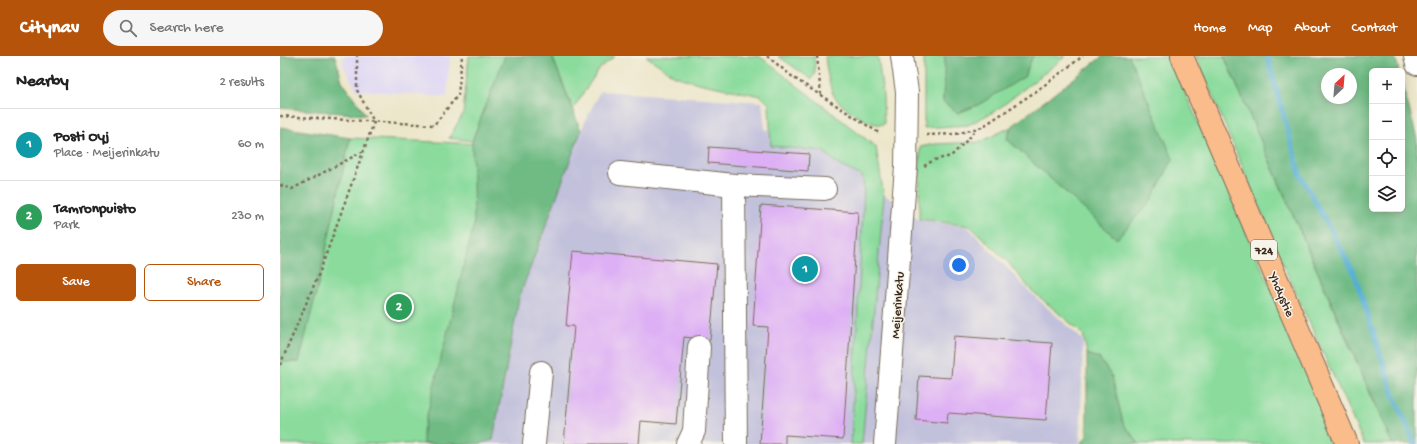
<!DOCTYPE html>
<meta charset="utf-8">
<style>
body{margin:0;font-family:"Gochi Hand",sans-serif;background:#f6f6f6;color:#222}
.controls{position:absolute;right:12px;top:12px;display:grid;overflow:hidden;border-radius:6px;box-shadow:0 2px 10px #0003}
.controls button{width:36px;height:36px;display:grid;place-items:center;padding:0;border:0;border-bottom:1px solid #e0e0e0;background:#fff;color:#222;font:20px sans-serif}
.compass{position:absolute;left:1041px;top:12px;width:36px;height:36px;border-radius:50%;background:#fff;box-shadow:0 2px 10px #0003;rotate:26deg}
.you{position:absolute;left:679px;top:209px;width:14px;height:14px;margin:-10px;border:3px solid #fff;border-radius:50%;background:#1a73e8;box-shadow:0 0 0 6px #1a73e833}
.badge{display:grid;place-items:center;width:26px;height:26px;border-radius:50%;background:#b45309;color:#fff;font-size:13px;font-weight:700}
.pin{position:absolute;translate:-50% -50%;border:2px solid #fff;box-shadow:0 1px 4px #0006}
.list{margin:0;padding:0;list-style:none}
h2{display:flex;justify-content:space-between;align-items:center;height:52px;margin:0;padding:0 16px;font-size:17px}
h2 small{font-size:13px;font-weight:400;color:#767676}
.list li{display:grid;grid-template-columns:26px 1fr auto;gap:12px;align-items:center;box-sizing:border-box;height:72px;padding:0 16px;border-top:1px solid #e0e0e0}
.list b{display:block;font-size:15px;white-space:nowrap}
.list p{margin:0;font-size:13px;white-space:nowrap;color:#767676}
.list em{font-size:13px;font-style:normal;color:#767676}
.actions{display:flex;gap:8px;padding:12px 16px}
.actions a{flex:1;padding:9px 0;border:1px solid #b45309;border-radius:6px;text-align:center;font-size:14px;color:#b45309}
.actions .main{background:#b45309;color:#fff}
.icon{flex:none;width:22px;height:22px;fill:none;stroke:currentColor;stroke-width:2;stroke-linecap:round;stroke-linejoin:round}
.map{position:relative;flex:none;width:1137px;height:388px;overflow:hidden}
header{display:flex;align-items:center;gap:24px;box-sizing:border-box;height:56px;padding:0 20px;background:#b45309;color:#fff}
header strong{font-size:19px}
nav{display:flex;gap:22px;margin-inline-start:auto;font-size:14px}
.search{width:280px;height:36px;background:#f6f6f6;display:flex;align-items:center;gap:10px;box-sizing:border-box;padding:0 14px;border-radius:22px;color:#767676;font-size:15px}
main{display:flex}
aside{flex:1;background:#fff}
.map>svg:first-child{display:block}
.built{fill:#ddd5f6}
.industrial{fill:#c2c1dc}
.green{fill:#8adb9c;stroke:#62825d}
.forest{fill:#6fbb84;stroke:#557251;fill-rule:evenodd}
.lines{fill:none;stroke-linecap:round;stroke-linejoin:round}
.stream{stroke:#55afd3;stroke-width:5}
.building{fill:#ddaff5}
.minor-casing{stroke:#796c5a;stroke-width:24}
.major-casing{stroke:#796c5a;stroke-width:24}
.path{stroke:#796c5a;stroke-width:2.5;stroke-dasharray:3 3;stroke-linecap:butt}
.minor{stroke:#fff;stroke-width:22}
.major{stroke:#f9bc8a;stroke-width:22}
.labels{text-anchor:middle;stroke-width:3;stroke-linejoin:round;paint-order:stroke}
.shield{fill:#f7f3e8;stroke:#73665b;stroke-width:1}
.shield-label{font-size:12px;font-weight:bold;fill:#3b2a1e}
.street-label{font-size:13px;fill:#3b2a1e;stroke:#f7f3e8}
</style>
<header>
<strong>Citynav</strong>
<div class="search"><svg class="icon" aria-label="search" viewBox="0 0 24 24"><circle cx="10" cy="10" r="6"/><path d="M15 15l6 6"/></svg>Search here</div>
<nav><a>Home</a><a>Map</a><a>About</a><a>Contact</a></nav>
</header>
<main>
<aside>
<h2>Nearby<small>2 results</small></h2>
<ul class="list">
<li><span class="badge" style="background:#0f9aa8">1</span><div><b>Posti Oyj</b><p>Place · Meijerinkatu</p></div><em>60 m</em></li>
<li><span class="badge" style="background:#2e9e5b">2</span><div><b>Tamronpuisto</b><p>Park</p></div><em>230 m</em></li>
</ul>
<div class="actions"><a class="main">Save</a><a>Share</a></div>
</aside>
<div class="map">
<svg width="1137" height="388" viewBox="0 0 1137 388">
<rect width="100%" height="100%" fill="#f7f3e8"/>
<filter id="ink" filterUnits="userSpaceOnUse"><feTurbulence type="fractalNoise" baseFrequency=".025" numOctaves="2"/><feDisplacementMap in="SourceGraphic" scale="8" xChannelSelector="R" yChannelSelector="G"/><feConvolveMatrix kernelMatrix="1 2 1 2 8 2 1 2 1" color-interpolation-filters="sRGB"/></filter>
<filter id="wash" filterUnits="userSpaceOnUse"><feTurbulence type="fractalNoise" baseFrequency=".012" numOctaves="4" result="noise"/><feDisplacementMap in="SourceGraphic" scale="16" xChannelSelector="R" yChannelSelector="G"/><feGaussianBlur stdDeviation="0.9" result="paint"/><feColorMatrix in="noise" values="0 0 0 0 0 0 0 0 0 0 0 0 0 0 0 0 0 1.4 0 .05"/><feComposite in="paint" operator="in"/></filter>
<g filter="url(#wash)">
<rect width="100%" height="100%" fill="#ece6ca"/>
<path class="built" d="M 63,0 L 170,0 L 167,41 L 77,34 L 63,9 Z"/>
<path class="industrial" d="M 320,35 L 482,46 L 485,73 L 527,88 L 553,101 L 639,164 L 688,171 L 750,236 L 803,284 L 800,388 L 190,388 L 201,280 Z"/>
<path class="green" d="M 189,0 L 225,0 L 192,85 L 169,82 L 183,58 Z
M 272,0 L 335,0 L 319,13 L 293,53 Z
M 366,0 L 479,0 L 596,91 L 604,141 L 582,388 L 571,388 L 584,133 L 582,120 L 560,110 L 543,95 L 491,90 L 489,48 L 481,40 L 418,27 L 395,20 Z
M 498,0 L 534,0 L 535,18 L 531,23 Z
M 545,0 L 598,0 L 603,40 L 604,68 C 592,72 560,51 554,40 C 549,31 546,10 545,0 Z
M 644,0 L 665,0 L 663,45 L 744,21 L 753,0 L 786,0 L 717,54 L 688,69 L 644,72 Z
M 849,0 L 889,0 L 1059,388 L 859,388 L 843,367 L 832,321 L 819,302 L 807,298 L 803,278 L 749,232 L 727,205 L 690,170 L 639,163 L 640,91 L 655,88 L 700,86 L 731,71 L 727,83 L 837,183 L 869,51 Z
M 916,0 L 944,0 L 1112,388 L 1084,388 L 1003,208 Z
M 70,82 L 222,89 L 190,388 L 0,388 L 0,306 L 19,306 L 40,221 Z"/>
<path class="forest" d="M 0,0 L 55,0 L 62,25 L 86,59 L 0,52 Z
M 225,0 L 272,0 L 301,75 L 239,242 L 213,384 L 199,388 L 143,388 L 143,375 L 194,168 L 192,85 Z
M 665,0 L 753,0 L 744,21 L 698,49 L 678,57 L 663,46 Z
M 823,0 L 849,0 L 893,103 L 872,143 L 837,183 L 727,83 L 731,71 Z
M 944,0 L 1115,0 L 1119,15 L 1092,15 L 1092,153 L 1122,153 L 1122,26 L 1137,83 L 1137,388 L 1113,388 ZM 1047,18 L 1071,18 L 1071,42 L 1047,42 Z
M 0,71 L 70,82 L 40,221 L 19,306 L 0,306 Z
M 807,298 L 819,302 L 832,321 L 843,367 L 859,388 L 801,388 L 807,380 Z"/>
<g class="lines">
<path class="stream" d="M 987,0 L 1020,118 L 1074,217 L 1114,340 L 1135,388"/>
</g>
<g id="blocks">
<path class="building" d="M 429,91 L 529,98 L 528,115 L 428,107 Z
M 481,149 L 578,156 L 563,383 L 505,379 L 505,388 L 480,388 L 488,271 L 473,270 Z
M 293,195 L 437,208 L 430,284 L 404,281 L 396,368 L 361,365 L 359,388 L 284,388 L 294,270 L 286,270 Z
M 674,280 L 772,287 L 766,364 L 668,357 L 667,367 L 636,364 L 639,320 L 671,322 Z"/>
</g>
</g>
<g filter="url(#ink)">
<use href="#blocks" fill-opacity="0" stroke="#796c5a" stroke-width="1"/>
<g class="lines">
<defs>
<path id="minor" d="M 1135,0 L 1137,8
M 340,117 L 454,129
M 254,388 L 261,316
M 408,388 L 414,375 L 419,291
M 456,388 L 454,129 L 545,133
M 605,388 L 626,110 L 627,36 L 622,0"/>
<path id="major" d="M 902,0 L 1067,388"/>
</defs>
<use href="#minor" class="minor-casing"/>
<use href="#major" class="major-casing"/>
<path class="path" d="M 487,0 L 514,22 L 599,77
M 537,0 L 541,39
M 0,60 L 154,69 L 178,39 L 182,0
M 646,79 L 676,78 L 702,71 L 758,34 L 803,0
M 644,110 L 654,104 L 671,100 L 692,79 L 694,74
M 0,129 L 12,133 L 82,96
M 0,309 L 40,215 L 94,66 L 77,34 L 77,0"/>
<use href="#minor" class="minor"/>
<use href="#major" class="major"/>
</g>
</g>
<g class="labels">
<rect class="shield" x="971" y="184" width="26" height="20" rx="3"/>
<g class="shield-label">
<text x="984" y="198">724</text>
</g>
<g class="street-label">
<text transform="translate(1003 238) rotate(67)" y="5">Yhdystie</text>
<text transform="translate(616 249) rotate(-86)" y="5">Meijerinkatu</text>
</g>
</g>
</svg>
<div class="controls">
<button>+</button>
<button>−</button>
<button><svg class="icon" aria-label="locate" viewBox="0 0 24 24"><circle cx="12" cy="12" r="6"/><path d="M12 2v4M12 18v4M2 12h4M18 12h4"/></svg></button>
<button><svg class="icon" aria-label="layers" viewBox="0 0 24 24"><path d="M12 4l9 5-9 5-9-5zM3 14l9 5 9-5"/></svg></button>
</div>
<svg class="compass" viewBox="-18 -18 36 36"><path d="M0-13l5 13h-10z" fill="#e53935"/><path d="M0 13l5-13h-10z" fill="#767676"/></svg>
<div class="you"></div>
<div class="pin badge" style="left:525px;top:213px;background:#0f9aa8">1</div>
<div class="pin badge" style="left:119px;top:251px;background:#2e9e5b">2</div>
</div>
</main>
